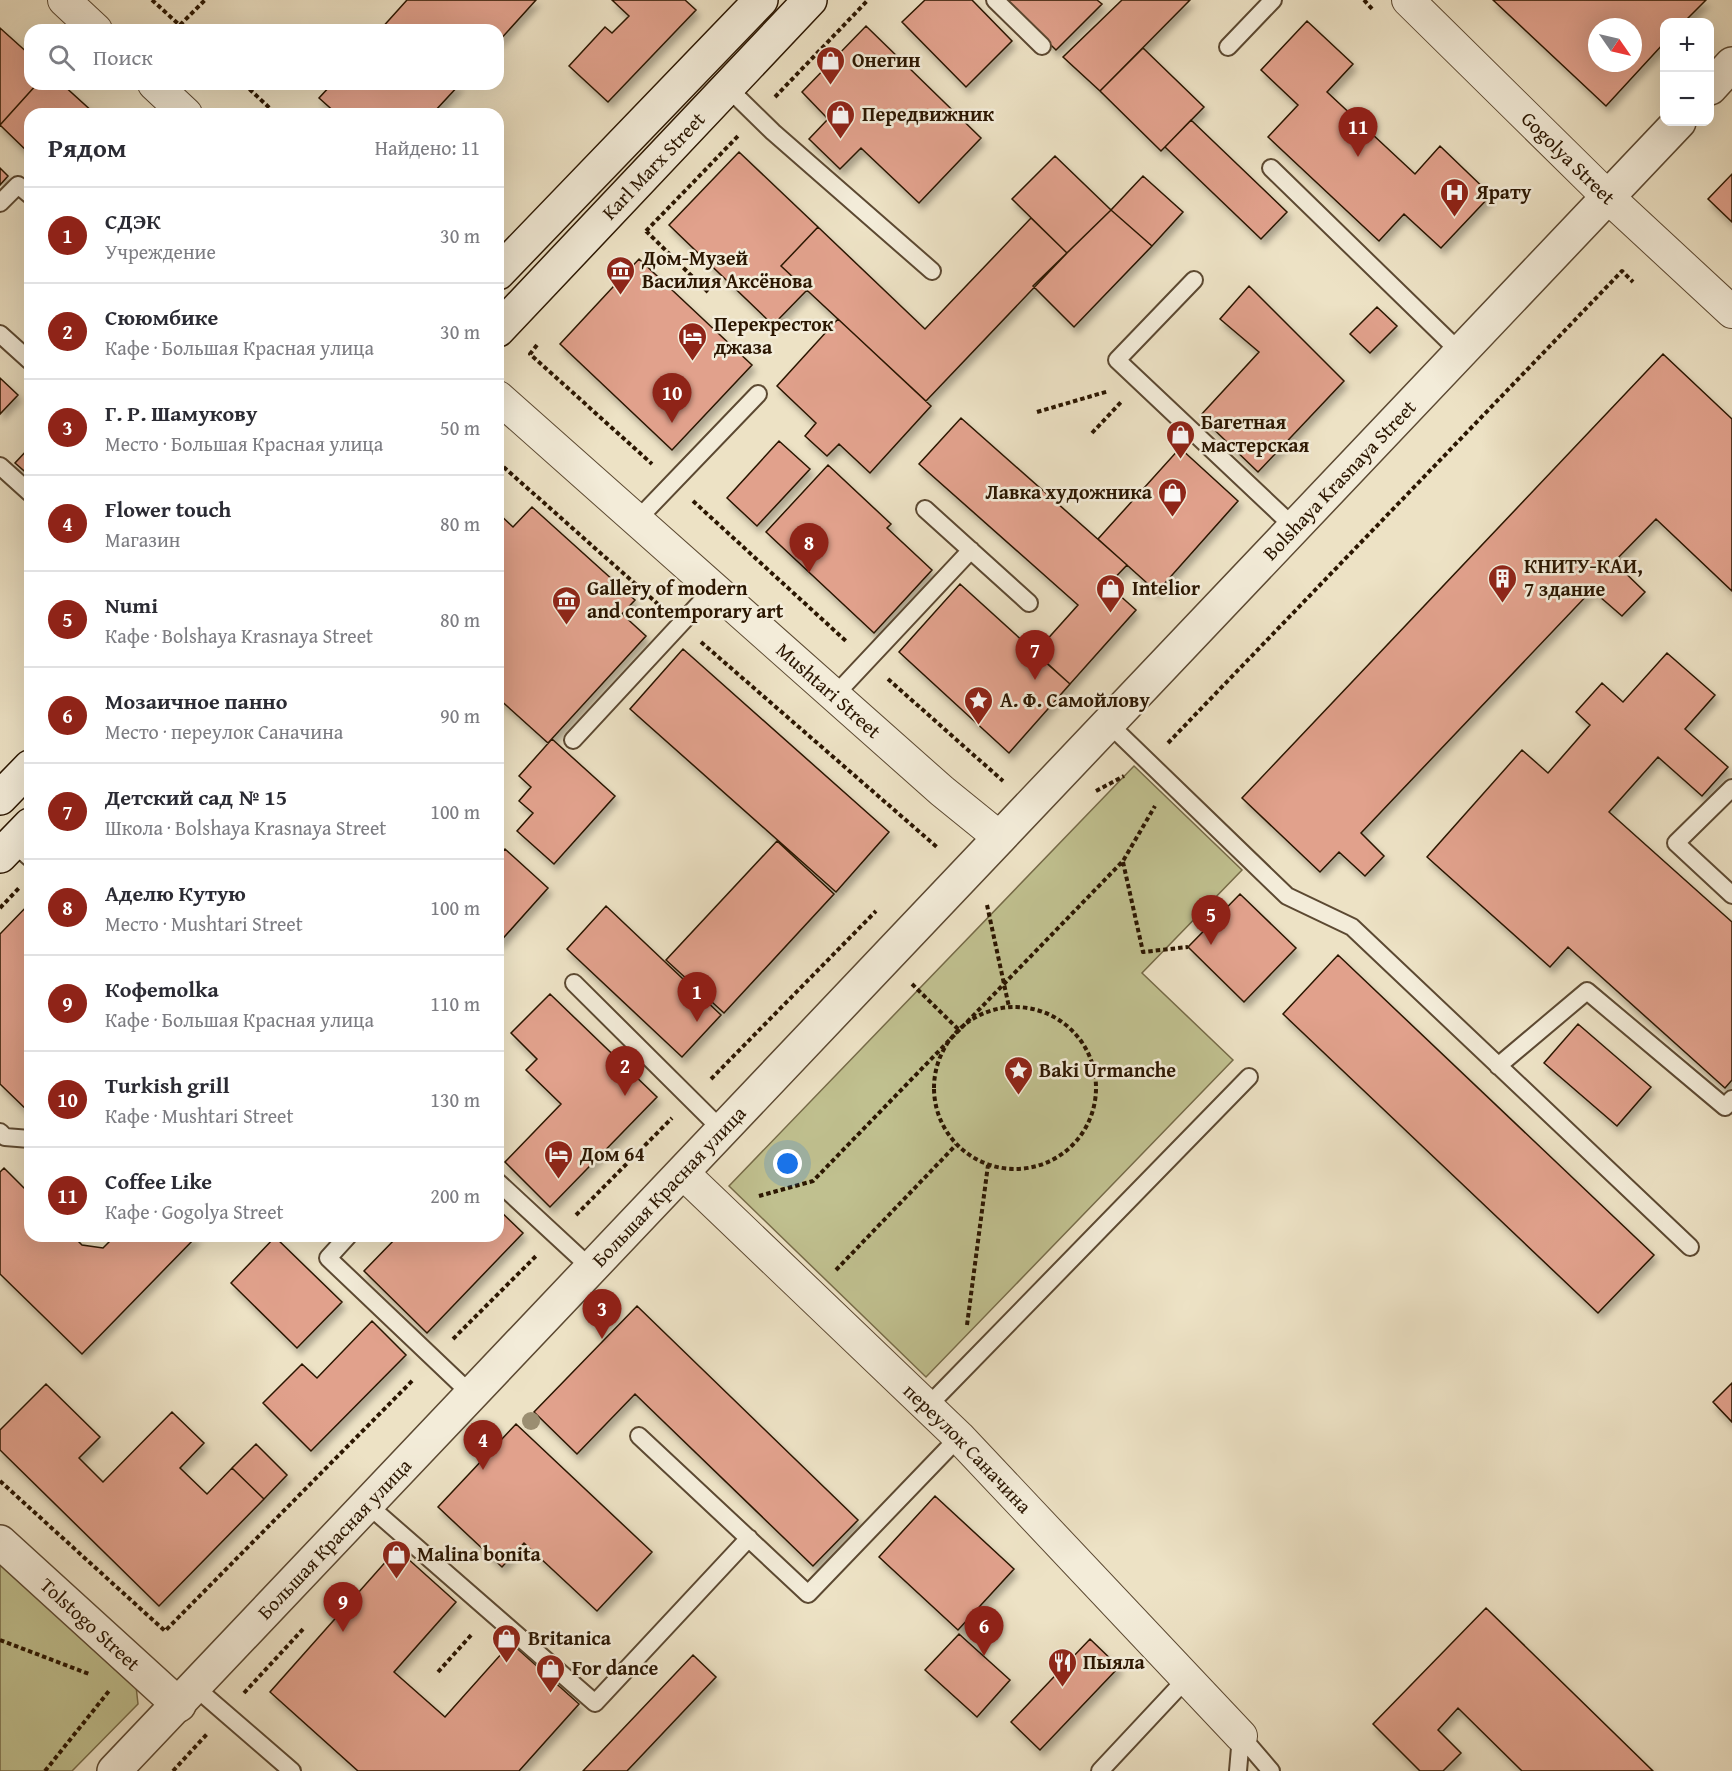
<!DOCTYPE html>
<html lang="ru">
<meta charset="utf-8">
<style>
body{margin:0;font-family:"Gentium Book Plus",serif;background:#f2f2f3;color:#2b2b33}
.controls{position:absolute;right:18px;top:18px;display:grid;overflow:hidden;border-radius:12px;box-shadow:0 6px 24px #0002}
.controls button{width:54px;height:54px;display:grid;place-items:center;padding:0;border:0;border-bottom:2px solid #e1e1e2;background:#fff;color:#2b2b33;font:30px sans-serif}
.compass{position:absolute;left:1588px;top:18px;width:54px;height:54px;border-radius:50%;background:#fff;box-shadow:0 6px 24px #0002;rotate:124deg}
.you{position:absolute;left:788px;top:1164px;width:21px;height:21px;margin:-15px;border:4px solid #fff;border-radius:50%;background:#1a73e8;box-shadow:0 0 0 9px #1a73e833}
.badge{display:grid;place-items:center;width:39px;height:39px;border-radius:50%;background:#8f2418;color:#fff;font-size:20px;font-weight:700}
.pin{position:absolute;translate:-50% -50px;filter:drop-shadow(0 2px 3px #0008)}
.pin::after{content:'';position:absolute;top:32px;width:21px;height:18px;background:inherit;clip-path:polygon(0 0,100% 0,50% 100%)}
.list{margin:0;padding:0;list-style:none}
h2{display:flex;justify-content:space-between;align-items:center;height:78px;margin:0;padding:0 24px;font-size:26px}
h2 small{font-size:20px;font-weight:400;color:#7c7c81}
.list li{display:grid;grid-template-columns:39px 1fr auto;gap:18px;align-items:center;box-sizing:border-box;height:96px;padding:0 24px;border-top:2px solid #e1e1e2}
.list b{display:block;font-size:22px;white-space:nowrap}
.list p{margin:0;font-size:20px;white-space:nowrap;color:#7c7c81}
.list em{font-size:20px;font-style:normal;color:#7c7c81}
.icon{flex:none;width:33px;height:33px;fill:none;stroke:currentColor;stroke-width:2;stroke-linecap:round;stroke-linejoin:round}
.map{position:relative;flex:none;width:1732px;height:1771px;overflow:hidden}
.search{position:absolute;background:#fff;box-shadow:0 6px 24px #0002;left:24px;top:24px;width:480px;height:66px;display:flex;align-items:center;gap:15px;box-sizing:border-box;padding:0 21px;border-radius:18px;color:#7c7c81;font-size:22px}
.panel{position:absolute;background:#fff;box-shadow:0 6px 24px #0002;left:24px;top:108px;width:480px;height:1134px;border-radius:18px}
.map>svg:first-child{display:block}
.green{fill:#c0c08f;stroke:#766b48;stroke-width:1.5}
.building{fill:#e1a18c;stroke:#2b1601;stroke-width:1.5;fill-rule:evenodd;filter:url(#shadow)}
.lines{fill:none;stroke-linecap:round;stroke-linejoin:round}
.service-casing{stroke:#5c4932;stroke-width:20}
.minor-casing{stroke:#5c4932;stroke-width:34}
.tertiary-casing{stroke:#5c4932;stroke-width:36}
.secondary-casing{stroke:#2b1601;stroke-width:36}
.path{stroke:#2b1601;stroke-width:4;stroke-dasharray:4.5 3;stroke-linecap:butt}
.service{stroke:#f3ecd9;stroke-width:16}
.minor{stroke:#f3ecd9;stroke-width:32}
.tertiary{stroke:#f3ecd9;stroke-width:33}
.secondary{stroke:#f3ecd9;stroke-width:33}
.tree{fill:#9b8e71}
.labels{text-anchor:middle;stroke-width:5;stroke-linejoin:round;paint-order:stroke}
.poi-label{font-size:20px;font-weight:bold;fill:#2b1601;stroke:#f3ecd9;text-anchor:start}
.street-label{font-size:20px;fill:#2b1601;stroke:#f3ecd9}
</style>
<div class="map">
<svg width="1732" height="1771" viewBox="0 0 1732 1771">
<defs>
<filter id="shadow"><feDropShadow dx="3.5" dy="6" stdDeviation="3" flood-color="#0004"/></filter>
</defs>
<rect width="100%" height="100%" fill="#ede2c5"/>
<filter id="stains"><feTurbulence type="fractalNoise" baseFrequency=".00333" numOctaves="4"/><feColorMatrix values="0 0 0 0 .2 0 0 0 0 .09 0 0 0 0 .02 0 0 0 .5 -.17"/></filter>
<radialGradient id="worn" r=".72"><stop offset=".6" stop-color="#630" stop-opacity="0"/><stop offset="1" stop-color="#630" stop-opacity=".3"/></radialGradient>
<path class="green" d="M 1134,766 L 1242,870 L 1142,973 L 1233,1060 L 926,1377 L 729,1186 Z
M 0,1555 L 135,1677 L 138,1704 L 72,1771 L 0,1771 Z"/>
<path class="building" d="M 407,0 L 536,0 L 498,42 L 498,30 L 380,30 Z
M 612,0 L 685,0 L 696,10 L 608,102 L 569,66 L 605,27 L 612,33 L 629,16 Z
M 925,0 L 972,0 L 1012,41 L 966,87 L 902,22 Z
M 1005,0 L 1097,0 L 1102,4 L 1056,50 Z
M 1122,0 L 1190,0 L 1100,91 L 1063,57 Z
M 1493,0 L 1706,0 L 1684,22 L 1664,22 L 1664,43 L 1606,106 ZM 1597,27 L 1633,27 L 1633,63 L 1597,63 Z
M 1307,21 L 1353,64 L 1327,92 L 1415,174 L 1440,146 L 1491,195 L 1441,248 L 1404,214 L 1379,241 L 1268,137 L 1298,105 L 1261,70 Z
M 866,26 L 981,138 L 919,203 L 861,148 L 840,169 L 809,139 L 828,119 L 802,92 Z
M 0,28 L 30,55 L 30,84 L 37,84 L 0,125 Z
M 1143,48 L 1204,107 L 1161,151 L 1100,91 Z
M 37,84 L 62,84 L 95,114 L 30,114 L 30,154 L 0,125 Z
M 332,84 L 460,84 L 434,112 L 436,114 L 337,114 L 319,98 Z
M 1191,120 L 1287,212 L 1261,239 L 1165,147 Z
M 739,152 L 818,227 L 781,266 L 807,290 L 773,325 L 669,225 Z
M 1055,156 L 1111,210 L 1067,253 L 1012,199 Z
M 0,168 L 8,176 L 0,185 Z
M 1732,174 L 1732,222 L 1708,199 Z
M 1143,176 L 1183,212 L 1152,246 L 1111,210 Z
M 1111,210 L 1152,246 L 1074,327 L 1033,286 Z
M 1031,218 L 1067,253 L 926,401 L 781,266 L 818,227 L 925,329 Z
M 639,259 L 752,365 L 672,450 L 560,344 Z
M 1249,286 L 1344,381 L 1258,472 L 1200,416 L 1259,352 L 1220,319 Z
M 1377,307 L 1397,326 L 1370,353 L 1350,334 Z
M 838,319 L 931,406 L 870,473 L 839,444 L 827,456 L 805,436 L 816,423 L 777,386 Z
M 1663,354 L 1732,419 L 1732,591 L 1656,519 L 1614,562 L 1645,592 L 1622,616 L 1592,590 L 1361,833 L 1384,856 L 1365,876 L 1339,852 L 1320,872 L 1242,798 Z
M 0,378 L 18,395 L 0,414 Z
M 961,418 L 1127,565 L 1108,585 L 1136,610 L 1070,684 L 1035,653 L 1078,605 L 919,464 Z
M 779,441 L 810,469 L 757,526 L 727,498 Z
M 30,447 L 30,476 L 15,463 Z
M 1180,448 L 1238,501 L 1157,592 L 1098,539 Z
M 828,465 L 891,524 L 887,528 L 932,570 L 874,633 L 766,532 Z
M 532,507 L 635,600 L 622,614 L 646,636 L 548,743 L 498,698 L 498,513 L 513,527 Z
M 960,584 L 1070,684 L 1009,753 L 899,652 Z
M 683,649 L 889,832 L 836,892 L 630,709 Z
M 1667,653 L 1715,695 L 1685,729 L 1728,767 L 1702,796 L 1658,757 L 1609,812 L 1732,922 L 1732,1080 L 1725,1088 L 1568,947 L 1550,967 L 1427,857 L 1522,750 L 1548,773 L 1590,725 L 1576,712 L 1602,683 L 1623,702 Z
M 552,739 L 615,796 L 554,864 L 517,831 L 533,813 L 519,801 L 531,787 L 519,776 Z
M 777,841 L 834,894 L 724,1013 L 666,960 Z
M 505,849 L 548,888 L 498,944 L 498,857 Z
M 1240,894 L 1296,948 L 1244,1002 L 1188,947 Z
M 30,903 L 30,1113 L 0,1084 L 0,934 Z
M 606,906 L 721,1015 L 682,1057 L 567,949 Z
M 1338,955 L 1654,1255 L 1598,1313 L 1283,1014 Z
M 550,994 L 657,1097 L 550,1207 L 505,1162 L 561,1104 L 526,1070 L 537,1059 L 511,1033 Z
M 1578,1024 L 1651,1087 L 1617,1126 L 1544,1063 Z
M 4,1168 L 30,1194 L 30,1236 L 73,1236 L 82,1245 L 103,1248 L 115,1236 L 197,1236 L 82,1354 L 0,1274 L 0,1172 Z
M 498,1209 L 523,1233 L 427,1333 L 364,1271 L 398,1236 L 498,1236 Z
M 275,1237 L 342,1302 L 297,1348 L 231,1283 Z
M 637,1306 L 858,1520 L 813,1566 L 635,1394 L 577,1454 L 534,1412 Z
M 372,1321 L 406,1355 L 311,1451 L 263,1403 L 302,1364 L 317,1378 Z
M 1732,1383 L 1732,1422 L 1713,1402 Z
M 46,1384 L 100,1437 L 79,1458 L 103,1482 L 172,1412 L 204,1443 L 180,1468 L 207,1494 L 232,1468 L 264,1499 L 159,1606 L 0,1450 L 0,1430 Z
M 516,1424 L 652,1552 L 597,1611 L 524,1543 L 502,1567 L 438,1507 Z
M 256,1444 L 287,1475 L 264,1499 L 232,1468 Z
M 935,1496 L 1014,1569 L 958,1630 L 879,1557 Z
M 397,1549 L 456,1602 L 394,1672 L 445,1717 L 511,1643 L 579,1704 L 519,1771 L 358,1771 L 270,1692 Z
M 1486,1608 L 1653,1771 L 1522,1771 L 1458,1708 L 1438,1730 L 1461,1753 L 1443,1771 L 1420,1771 L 1373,1724 Z
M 959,1634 L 1010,1680 L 977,1717 L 925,1670 Z
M 1090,1639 L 1119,1667 L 1040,1750 L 1011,1722 Z
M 693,1655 L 716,1677 L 627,1771 L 583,1771 Z"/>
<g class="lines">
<defs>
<path id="service" d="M 995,0 L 1042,46
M 1228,47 L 1273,0
M 728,88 L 773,132 L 932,271
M 1271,168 L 1461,353
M 0,203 L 18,185 L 30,195
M 1194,280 L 1117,360 L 1295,528
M 0,334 L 30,361
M 0,466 L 30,493
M 925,509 L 1029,603
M 636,521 L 758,394
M 834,696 L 971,550
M 1109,724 L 1287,896 L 1352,927 L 1690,1247
M 573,740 L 713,589
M 1732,788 L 1676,843 L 1732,895
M 13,843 L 30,858
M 574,983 L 723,1131
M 1498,1066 L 1587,991 L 1725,1107 L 1732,1099
M 0,1132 L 5,1137 L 30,1139
M 498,1182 L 592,1269
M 348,1236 L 328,1258 L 472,1395
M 927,1407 L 1249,1077
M 639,1436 L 808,1594 L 959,1437
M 368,1505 L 595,1703 L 749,1538
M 196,1688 L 292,1771
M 1241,1736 L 1271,1771
M 1100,1771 L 1187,1678
M 1238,1771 L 1241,1736"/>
<g id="minor">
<path d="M 64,0 L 96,30"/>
<path id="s1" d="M 1408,0 L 1609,198 L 1732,312"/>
<path d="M 154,84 L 186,114"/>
<path id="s2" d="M 498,397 L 942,791 L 1000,838"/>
<path id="s3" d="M 683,1173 L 959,1437 L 1241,1736"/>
</g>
<g id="tertiary">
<path d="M 1710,88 L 1732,64"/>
<path id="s4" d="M 0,1542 L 179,1705"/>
<path id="s5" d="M 114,1771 L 1679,122"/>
</g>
<g id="secondary">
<path d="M 498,273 L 761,0"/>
<path id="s6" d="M 498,330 L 810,0"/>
<path d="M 0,798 L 30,767"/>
<path d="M 0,856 L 30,825"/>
</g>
</defs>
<use href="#service" class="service-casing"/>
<use href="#minor" class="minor-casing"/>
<use href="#tertiary" class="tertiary-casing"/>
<use href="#secondary" class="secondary-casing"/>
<path class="path" d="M 152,0 L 185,30
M 1364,0 L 1373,10
M 180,25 L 205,0
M 244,84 L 276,114
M 775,97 L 868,0
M 646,231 L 739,135
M 646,231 L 708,292
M 537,345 L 530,354 L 652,464
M 1037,412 L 1109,391
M 1092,433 L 1122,401
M 498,462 L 659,605
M 693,501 L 847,642
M 701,642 L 938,848
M 888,679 L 1003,781
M 1168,743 L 1622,271 L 1633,282
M 1096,791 L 1124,776
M 1123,862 L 1143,952 L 1188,947
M 987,905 L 1009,1007
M 0,908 L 19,888
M 912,984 L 958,1029
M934 1088a81 81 0 1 1 162 0a81 81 0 1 1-162 0Z
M 711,1079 L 876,911
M 759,1196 L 813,1181 L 1123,861 L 1155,806
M 576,1215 L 672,1118
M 836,1270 L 956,1145
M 967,1325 L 988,1165
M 453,1339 L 537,1255
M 0,1481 L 165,1631 L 414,1379
M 0,1640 L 89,1674
M 438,1672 L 473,1633
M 244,1693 L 304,1628
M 45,1771 L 109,1691
M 173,1771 L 207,1734"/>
<use href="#service" class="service"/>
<use href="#minor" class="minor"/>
<use href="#tertiary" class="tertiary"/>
<use href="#secondary" class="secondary"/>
</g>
<circle class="tree" cx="531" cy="1421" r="9"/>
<defs>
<symbol id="shop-pin" viewBox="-11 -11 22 30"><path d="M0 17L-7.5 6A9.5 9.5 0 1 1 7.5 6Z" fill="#8f2418" stroke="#f3ecd9"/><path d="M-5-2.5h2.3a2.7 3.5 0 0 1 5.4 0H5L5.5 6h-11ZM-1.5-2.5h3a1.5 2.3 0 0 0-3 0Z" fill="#fff"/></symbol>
<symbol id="hospital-pin" viewBox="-11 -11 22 30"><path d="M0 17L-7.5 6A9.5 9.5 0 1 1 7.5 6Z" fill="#8f2418" stroke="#f3ecd9"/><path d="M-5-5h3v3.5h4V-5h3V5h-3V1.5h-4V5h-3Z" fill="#fff"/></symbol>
<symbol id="museum-pin" viewBox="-11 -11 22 30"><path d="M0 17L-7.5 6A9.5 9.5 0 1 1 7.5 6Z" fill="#8f2418" stroke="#f3ecd9"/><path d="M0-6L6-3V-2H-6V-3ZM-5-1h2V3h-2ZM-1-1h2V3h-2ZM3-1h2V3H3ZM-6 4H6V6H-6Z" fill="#fff"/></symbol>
<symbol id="hotel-pin" viewBox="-11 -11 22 30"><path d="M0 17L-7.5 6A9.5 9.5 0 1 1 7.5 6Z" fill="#8f2418" stroke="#f3ecd9"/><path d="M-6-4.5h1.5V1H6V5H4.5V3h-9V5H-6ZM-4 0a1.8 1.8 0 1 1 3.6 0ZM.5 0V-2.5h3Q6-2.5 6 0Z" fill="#fff"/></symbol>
<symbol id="building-pin" viewBox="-11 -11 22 30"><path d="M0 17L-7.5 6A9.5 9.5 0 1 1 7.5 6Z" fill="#8f2418" stroke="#f3ecd9"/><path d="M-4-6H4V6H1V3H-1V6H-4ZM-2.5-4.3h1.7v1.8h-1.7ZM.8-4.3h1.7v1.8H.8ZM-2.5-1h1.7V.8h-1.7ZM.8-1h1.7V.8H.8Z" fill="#fff"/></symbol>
<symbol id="sight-pin" viewBox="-11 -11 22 30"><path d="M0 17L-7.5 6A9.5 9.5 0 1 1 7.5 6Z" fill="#8f2418" stroke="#f3ecd9"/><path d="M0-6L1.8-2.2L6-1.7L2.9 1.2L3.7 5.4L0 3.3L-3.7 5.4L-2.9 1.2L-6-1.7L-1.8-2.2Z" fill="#fff"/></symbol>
<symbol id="restaurant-pin" viewBox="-11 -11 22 30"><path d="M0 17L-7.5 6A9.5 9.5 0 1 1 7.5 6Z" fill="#8f2418" stroke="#f3ecd9"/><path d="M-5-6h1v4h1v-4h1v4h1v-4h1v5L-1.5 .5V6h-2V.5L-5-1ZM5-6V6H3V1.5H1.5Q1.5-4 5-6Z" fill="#fff"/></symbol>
</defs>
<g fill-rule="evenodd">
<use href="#shop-pin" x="814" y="44" width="33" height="45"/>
<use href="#shop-pin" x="824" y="98" width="33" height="45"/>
<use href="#hospital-pin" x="1438" y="176" width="33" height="45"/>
<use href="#museum-pin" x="604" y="254" width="33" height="45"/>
<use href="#hotel-pin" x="676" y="320" width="33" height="45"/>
<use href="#shop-pin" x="1164" y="418" width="33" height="45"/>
<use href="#shop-pin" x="1156" y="476" width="33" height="45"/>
<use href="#building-pin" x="1486" y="562" width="33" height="45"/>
<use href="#shop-pin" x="1094" y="572" width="33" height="45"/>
<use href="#museum-pin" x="550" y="584" width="33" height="45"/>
<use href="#sight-pin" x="962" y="684" width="33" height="45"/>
<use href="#sight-pin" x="1002" y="1054" width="33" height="45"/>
<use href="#hotel-pin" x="542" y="1138" width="33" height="45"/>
<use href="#shop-pin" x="380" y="1538" width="33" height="45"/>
<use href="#shop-pin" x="490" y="1622" width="33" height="45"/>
<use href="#restaurant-pin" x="1046" y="1646" width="33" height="45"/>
<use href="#shop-pin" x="534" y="1652" width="33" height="45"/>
</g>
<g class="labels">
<g class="poi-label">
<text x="852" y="67">Онегин</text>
<text x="862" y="121">Передвижник</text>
<text x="1476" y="199">Ярату</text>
<text x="642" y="265">Дом-Музей<tspan x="642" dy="23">Василия Аксёнова</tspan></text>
<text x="714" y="331">Перекресток<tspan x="714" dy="23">джаза</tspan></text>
<text x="1201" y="429">Багетная<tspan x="1201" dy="23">мастерская</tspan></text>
<text x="1152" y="499" text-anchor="end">Лавка художника</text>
<text x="1524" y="573">КНИТУ-КАИ,<tspan x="1524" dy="23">7 здание</tspan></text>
<text x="587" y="595">Gallery of modern<tspan x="587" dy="23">and contemporary art</tspan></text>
<text x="1132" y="595">Intelior</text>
<text x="1000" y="707">А. Ф. Самойлову</text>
<text x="1039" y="1077">Baki Urmanche</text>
<text x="580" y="1161">Дом 64</text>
<text x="417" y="1561">Malina bonita</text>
<text x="528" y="1645">Britanica</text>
<text x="1083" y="1669">Пыяла</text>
<text x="572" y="1675">For dance</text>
</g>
<g class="street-label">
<text dy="7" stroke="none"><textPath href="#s1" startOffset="225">Gogolya Street</textPath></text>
<text dy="7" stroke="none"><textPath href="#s6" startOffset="226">Karl Marx Street</textPath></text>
<text dy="7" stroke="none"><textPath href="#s5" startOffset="1780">Bolshaya Krasnaya Street</textPath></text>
<text dy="7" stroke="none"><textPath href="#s2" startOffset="442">Mushtari Street</textPath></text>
<text dy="7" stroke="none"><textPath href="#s5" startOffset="806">Большая Красная улица</textPath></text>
<text dy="7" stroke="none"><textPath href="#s3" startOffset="396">переулок Саначина</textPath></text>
<text dy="7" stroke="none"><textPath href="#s5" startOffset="320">Большая Красная улица</textPath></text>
<text dy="7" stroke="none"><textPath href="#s4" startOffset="122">Tolstogo Street</textPath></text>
</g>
</g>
<rect width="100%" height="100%" filter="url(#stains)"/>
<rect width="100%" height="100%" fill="url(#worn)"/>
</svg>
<div class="controls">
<button>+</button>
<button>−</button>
</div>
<svg class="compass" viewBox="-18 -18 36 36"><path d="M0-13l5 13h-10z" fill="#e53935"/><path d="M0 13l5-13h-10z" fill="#7c7c81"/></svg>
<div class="you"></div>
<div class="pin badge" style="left:697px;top:1022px">1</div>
<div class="pin badge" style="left:625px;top:1096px">2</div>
<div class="pin badge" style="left:602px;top:1339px">3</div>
<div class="pin badge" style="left:483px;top:1470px">4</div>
<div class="pin badge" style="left:1211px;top:945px">5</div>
<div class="pin badge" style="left:984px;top:1656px">6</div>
<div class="pin badge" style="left:1035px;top:680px">7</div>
<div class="pin badge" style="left:809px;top:573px">8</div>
<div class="pin badge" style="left:343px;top:1632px">9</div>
<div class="pin badge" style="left:672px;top:423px">10</div>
<div class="pin badge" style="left:1358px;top:157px">11</div>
<div class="search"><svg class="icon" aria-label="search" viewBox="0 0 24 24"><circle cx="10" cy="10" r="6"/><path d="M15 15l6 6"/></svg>Поиск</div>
<section class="panel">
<h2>Рядом<small>Найдено: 11</small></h2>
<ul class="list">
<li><span class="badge">1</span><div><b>СДЭК</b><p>Учреждение</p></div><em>30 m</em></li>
<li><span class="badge">2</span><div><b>Сююмбике</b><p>Кафе · Большая Красная улица</p></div><em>30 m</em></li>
<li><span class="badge">3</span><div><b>Г. Р. Шамукову</b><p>Место · Большая Красная улица</p></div><em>50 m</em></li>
<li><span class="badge">4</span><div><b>Flower touch</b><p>Магазин</p></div><em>80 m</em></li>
<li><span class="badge">5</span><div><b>Numi</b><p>Кафе · Bolshaya Krasnaya Street</p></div><em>80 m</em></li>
<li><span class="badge">6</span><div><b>Мозаичное панно</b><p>Место · переулок Саначина</p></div><em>90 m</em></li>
<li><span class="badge">7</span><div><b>Детский сад № 15</b><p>Школа · Bolshaya Krasnaya Street</p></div><em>100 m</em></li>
<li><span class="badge">8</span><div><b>Аделю Кутую</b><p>Место · Mushtari Street</p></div><em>100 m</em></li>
<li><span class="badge">9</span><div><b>Кофеmolka</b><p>Кафе · Большая Красная улица</p></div><em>110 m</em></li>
<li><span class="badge">10</span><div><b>Turkish grill</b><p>Кафе · Mushtari Street</p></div><em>130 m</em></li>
<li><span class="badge">11</span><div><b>Coffee Like</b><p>Кафе · Gogolya Street</p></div><em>200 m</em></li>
</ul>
</section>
</div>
